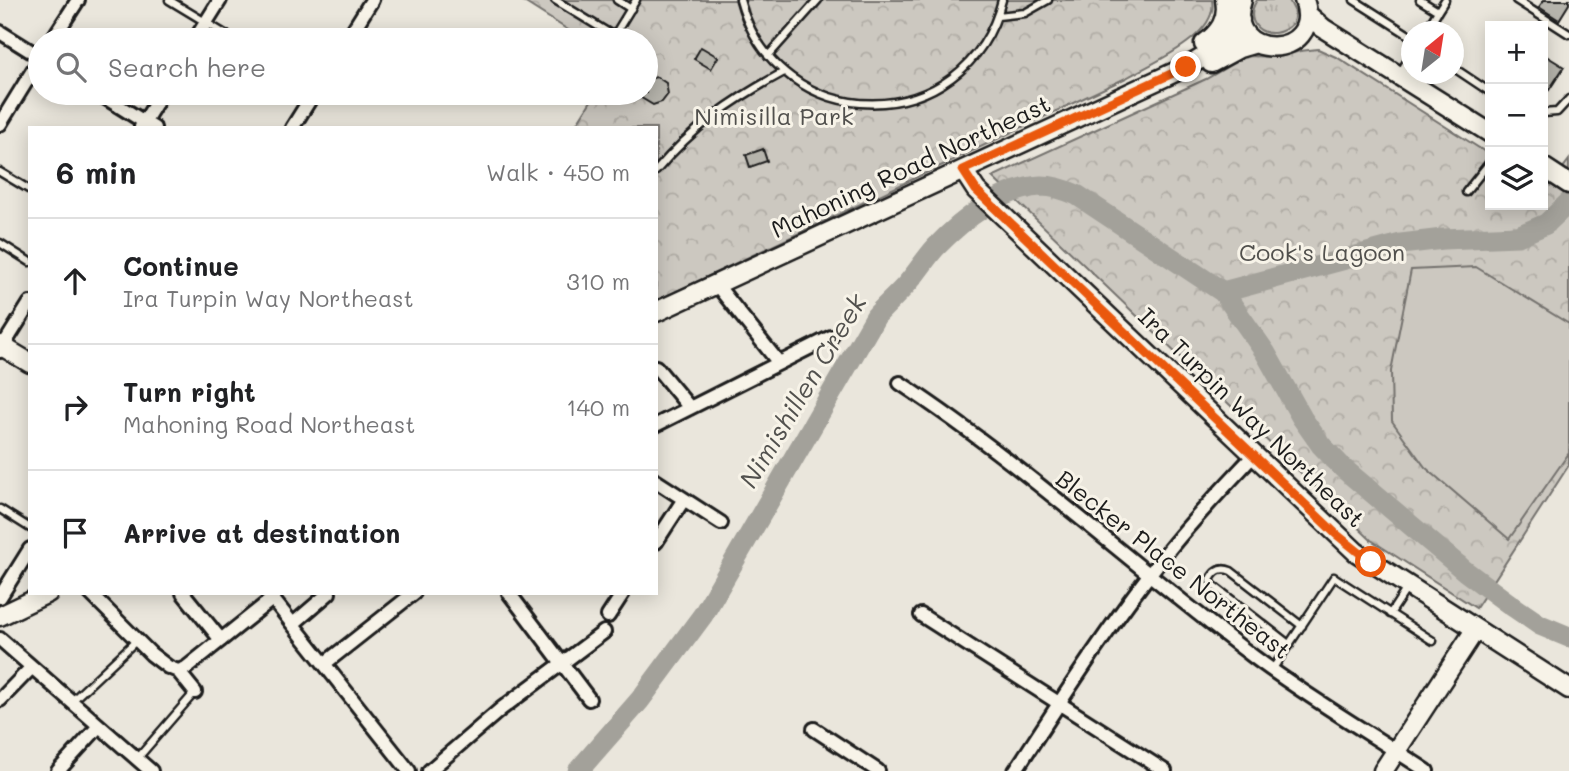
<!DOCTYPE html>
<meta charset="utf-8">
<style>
body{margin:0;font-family:Mali,sans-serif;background:#f2f2f2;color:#202124}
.controls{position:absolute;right:21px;top:21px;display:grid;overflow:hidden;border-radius:0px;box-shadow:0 4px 18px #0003}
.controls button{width:63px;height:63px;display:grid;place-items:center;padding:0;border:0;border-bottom:2px solid #e0e0e0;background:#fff;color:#202124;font:35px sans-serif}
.compass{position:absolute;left:1401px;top:21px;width:63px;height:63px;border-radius:50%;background:#fff;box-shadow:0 4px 18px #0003;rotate:30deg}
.stop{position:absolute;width:21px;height:21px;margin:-16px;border:5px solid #ea580c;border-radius:50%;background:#fff}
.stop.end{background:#ea580c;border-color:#fff;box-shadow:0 2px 7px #0008}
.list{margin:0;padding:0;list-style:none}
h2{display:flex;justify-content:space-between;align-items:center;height:91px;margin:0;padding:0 28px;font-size:30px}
h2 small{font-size:23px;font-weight:400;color:#757577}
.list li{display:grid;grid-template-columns:46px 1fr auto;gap:21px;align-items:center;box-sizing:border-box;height:126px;padding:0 28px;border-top:2px solid #e0e0e0}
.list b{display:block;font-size:26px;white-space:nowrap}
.list p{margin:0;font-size:23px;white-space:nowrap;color:#757577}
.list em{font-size:23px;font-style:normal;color:#757577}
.icon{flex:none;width:38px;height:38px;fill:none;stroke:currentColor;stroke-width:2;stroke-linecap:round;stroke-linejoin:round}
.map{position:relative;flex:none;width:1569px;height:771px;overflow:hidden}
.search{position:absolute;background:#fff;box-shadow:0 4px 18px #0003;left:28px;top:28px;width:630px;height:77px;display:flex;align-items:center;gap:18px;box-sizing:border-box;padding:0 24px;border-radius:38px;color:#757577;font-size:26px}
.panel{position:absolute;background:#fff;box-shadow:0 4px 18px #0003;left:28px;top:126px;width:630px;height:469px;border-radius:0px}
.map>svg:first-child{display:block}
.grass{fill:url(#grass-tufts);stroke:#74726e;stroke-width:2}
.forest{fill:url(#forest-crowns);stroke:#74726e;stroke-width:2}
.pitch{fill:#ccc8c0;stroke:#74726e;stroke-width:2}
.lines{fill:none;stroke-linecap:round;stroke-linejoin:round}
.river{stroke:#a3a19a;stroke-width:21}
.building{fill:#b6b4ac;stroke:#1c1c1c;stroke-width:2}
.lane-casing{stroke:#1c1c1c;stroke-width:11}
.street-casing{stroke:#1c1c1c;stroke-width:18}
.secondary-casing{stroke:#1c1c1c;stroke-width:23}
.lane{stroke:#f7f3e8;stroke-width:6}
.street{stroke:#f7f3e8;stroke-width:12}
.secondary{stroke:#f7f3e8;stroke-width:18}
.route{stroke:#ea580c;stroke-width:9}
.labels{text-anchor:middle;stroke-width:6;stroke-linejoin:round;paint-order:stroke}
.park-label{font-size:24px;fill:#51504d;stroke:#f7f3e8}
.street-label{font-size:24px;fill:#1c1c1c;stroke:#f7f3e8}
.water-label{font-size:26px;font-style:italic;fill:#52514e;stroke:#f7f3e8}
</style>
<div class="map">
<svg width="1569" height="771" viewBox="0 0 1569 771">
<defs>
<pattern id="grass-tufts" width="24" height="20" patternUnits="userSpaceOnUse" patternTransform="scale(1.75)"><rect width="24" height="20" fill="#ccc8c0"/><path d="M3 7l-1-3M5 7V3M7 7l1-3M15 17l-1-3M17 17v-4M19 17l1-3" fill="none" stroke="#afaba4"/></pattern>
<pattern id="forest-crowns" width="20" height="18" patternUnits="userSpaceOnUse" patternTransform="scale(1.75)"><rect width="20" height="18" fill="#ccc8c0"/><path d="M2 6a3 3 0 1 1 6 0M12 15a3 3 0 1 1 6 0" fill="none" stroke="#afaba4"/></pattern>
</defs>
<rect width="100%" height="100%" fill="#eae6dc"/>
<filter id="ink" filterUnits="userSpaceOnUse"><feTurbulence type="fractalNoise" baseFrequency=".0143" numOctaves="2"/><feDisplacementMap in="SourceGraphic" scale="14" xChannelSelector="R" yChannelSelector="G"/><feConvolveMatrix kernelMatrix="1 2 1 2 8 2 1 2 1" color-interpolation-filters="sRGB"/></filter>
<g filter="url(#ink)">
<path class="grass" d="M 1257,0 L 1289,0 L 1295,12 L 1293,23 C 1271,46 1240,26 1257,0 Z"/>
<path class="forest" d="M 521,0 L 1212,0 C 1219,35 1154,62 1128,77 L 656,301 L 656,128 L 574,128 L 596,93 L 646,93 L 646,40 L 584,40 Z
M 1318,49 L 1338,58 L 1490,155 L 1490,205 L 1543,205 L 1543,188 L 1546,190 L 1569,160 L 1569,465 L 1476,608 L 1371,540 L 992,177 L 1206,79 L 1241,59 L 1251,56 L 1280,57 L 1300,51 Z"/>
<path class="pitch" d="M 1476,267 L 1569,324 L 1569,453 L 1509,539 L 1425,467 L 1392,421 L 1391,371 L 1411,270 Z"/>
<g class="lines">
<path class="river" d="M 1223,292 L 1401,244 L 1443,239 L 1518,236 L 1546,224 L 1569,202
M 578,771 L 640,700 L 703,615 L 876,316 C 886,305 896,296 906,285 C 917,273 925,259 936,247 C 962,220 1002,188 1041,186 C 1054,186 1066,190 1077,195 L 1223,292 L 1265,352 L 1302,418 L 1321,445 L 1343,468 L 1465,571 L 1508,603 L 1540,625 L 1569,637"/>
</g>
<path class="building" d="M 1544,0 L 1569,0 L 1569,4 L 1559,20 L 1539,7 Z
M 701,47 L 718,57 L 711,69 L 694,59 Z
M 1543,54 L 1564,67 L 1549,90 L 1543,86 Z
M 657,77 L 666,83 L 668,94 L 662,102 L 653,105 L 633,93 L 646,93 L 646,79 Z
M 763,149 L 767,161 L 750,167 L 746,155 Z"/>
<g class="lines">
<defs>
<path id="lane" d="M 169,0 L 235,40
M 555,0 L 614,36 L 636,0
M 617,0 L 631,9
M 740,0 C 777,137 967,139 1002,0
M 1354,0 L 1412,37
M 1420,0 L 1438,11 L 1425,32
M 1516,0 L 1569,34
M 1438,11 L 1445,0
M 998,16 L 1025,13 L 1048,0
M 768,56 L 818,0
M 1454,68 L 1490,92
M 1400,73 L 1412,53
M 1543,113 L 1557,112 L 1569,99
M 656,171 C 694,126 732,100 784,72
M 0,172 L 30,190
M 1466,192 L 1490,162
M 0,243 L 30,262
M 0,509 L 30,528
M 1390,614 L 1407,588
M 1290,645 L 1213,585 L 1210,580 C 1215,570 1221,567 1231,571 L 1302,626
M 1272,670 L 1334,577 L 1433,641
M 72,701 L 137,640
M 137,759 L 195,692"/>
<path id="street" d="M 0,32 L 40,57
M 52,40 L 78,0
M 195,40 L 220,0
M 347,40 L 372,0
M 98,93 L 154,128
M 0,124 L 40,59
M 141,127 L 162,93
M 292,128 L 314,93
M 716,284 L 779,363
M 0,351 L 30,303
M 656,367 L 690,408
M 900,383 C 1025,465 1134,567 1254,657 C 1309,698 1369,733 1427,771
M 656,425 L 831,337
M 656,481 L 721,523
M 656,542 L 684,499
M 90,593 L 151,654 L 168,667 L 178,671 L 195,692
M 183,593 L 221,640
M 268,593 L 409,771
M 509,593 L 589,699
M 0,597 L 30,549
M 921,615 L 1165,771
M 608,616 L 623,593
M 293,624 L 329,593
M 0,639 L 151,771
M 324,664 L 414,593
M 178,671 L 186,668 L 272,599
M 0,700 L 32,667
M 814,729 L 878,771
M 58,771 L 99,726
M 429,771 L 501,709 L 604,632
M 1015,771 C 1064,696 1112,620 1168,551 C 1195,517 1225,486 1254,455"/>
<path id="secondary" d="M 1242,0 C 1221,63 1326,61 1304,0
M 1307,14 L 1323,28 L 1490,133
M 1204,44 C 1219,33 1229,20 1225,0
M 1211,63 L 1239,48 L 1256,43
M 1543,167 L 1569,184
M 963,170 L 976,190 L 1356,552 L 1569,689
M 656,312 L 1186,67 C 1209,55 1227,44 1240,20
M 0,345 L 30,363
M 0,616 L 48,593
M 1383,771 L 1475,630"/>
</defs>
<use href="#lane" class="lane-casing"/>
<use href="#street" class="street-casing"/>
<use href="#secondary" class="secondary-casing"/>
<use href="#lane" class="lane"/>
<use href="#street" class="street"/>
<use href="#secondary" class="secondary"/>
</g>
</g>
<g class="lines" filter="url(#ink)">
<path class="route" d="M 1186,67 L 963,170 L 976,190 L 1336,534 L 1371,562"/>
</g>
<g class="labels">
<g class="park-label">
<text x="774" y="125">Nimisilla Park</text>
<text x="1322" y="261">Cook's Lagoon</text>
</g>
<g class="street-label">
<text transform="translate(911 167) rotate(-25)" y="8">Mahoning Road Northeast</text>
<text transform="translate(1251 418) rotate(44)" y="8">Ira Turpin Way Northeast</text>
<text transform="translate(1173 565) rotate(38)" y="8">Blecker Place Northeast</text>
</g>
<g class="water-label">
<text transform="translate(803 391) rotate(-59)" y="9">Nimishillen Creek</text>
</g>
</g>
</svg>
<div class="controls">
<button>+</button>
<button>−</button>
<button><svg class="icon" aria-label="layers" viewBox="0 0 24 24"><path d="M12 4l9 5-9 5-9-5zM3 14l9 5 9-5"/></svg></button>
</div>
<svg class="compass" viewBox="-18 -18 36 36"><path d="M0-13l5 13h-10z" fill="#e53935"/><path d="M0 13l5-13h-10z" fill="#757577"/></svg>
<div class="stop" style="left:1371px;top:562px"></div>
<div class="stop end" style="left:1186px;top:67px"></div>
<div class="search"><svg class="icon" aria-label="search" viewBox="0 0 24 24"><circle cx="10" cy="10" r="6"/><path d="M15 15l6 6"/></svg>Search here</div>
<section class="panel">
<h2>6 min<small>Walk · 450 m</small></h2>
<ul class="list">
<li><svg class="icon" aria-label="ahead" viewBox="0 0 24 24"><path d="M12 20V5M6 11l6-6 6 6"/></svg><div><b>Continue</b><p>Ira Turpin Way Northeast</p></div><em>310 m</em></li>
<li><svg class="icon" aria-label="right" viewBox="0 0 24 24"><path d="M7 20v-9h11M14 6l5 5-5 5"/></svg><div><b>Turn right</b><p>Mahoning Road Northeast</p></div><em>140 m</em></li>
<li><svg class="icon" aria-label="arrive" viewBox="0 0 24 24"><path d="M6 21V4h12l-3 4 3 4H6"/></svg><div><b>Arrive at destination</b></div></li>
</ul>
</section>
</div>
